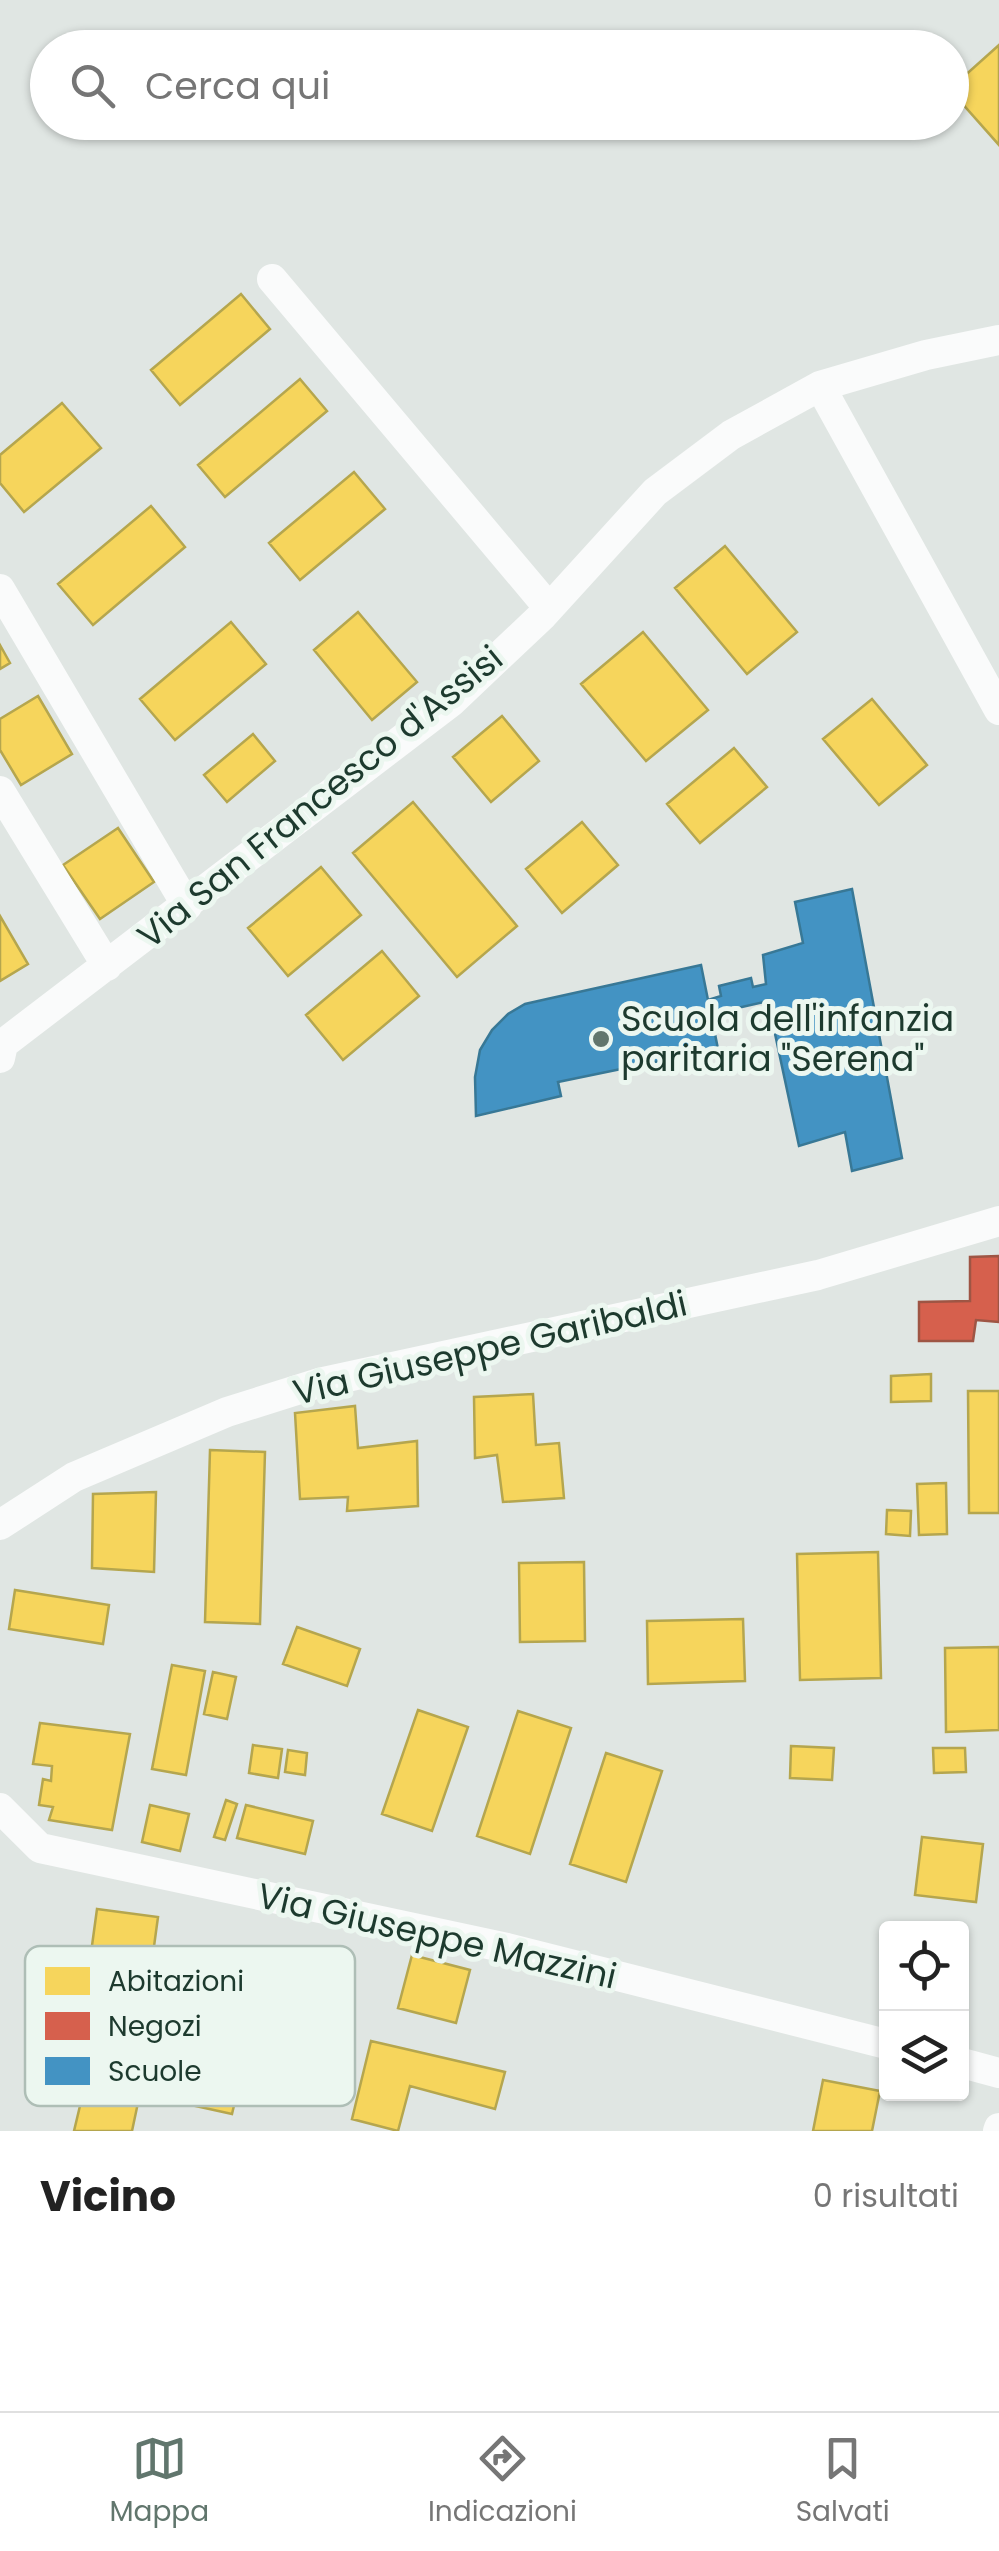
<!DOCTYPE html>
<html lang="it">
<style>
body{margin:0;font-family:Poppins,sans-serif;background:#f6f6f6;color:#222}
.controls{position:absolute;right:30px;bottom:30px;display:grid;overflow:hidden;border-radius:10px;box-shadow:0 2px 8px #0004}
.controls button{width:90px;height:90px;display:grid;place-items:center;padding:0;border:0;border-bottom:2px solid #e0e0e0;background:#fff;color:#222;font:50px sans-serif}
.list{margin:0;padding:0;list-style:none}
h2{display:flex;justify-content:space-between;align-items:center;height:130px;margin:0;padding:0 40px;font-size:42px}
h2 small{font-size:32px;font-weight:400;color:#767676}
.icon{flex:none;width:55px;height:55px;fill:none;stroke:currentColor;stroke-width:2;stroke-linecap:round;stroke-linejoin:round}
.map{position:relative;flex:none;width:999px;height:2131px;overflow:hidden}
.search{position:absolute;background:#fff;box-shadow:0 2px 8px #0004;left:30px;right:30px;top:30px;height:110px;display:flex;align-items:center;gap:25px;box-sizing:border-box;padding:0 35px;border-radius:55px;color:#767676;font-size:38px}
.sheet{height:280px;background:#fff}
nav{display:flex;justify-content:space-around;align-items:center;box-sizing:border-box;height:140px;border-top:2px solid #e0e0e0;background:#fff;font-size:28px;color:#767676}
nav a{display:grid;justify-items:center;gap:5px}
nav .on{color:#61766d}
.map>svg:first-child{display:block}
.homes{fill:#f6d55c;stroke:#b5a64e;stroke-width:2.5}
.shops{fill:#d6604d;stroke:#9e5544;stroke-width:2.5}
.schools{fill:#4393c3;stroke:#387896;stroke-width:2.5}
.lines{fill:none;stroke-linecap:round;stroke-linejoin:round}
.minor{stroke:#fafbfb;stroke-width:30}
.poi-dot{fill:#61766d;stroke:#ecf7f0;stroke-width:4}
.labels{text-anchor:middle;stroke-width:10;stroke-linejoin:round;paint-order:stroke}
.street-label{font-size:35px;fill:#1d3a2e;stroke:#ecf7f0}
.poi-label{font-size:35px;fill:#1d3a2e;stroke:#ecf7f0;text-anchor:start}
.key{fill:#ecf7f0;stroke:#aebeb6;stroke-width:2.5}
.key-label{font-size:28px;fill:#1d3a2e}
</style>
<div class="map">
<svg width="999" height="2131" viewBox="0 0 999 2131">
<rect width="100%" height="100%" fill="#e0e6e3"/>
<path class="homes" d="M 999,45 L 999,145 L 952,92 L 952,87 Z
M 241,294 L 270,329 L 180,405 L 151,370 Z
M 300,379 L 327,411 L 225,497 L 198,465 Z
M 62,403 L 101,448 L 24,512 L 0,483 L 0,455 Z
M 354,472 L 385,509 L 300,580 L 269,543 Z
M 151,506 L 185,547 L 93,625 L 58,584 Z
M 725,546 L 797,632 L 747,674 L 675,588 Z
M 358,612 L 417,682 L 372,720 L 314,650 Z
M 231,622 L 266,664 L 175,740 L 140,699 Z
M 643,632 L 708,710 L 646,761 L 581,684 Z
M 0,645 L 10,663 L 0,669 Z
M 38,696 L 72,754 L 21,785 L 0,750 L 0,719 Z
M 872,699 L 927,765 L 879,805 L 823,739 Z
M 502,716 L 539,761 L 491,802 L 453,757 Z
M 253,734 L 275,761 L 227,802 L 204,775 Z
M 734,748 L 767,787 L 700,843 L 667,804 Z
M 413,802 L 517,926 L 457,977 L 353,853 Z
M 582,822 L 618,865 L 562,913 L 526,869 Z
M 118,828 L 154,882 L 100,919 L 63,865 Z
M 321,867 L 361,915 L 288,976 L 248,928 Z
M 0,916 L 28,964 L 0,981 Z
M 382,951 L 419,996 L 343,1060 L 306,1015 Z
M 931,1374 L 931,1401 L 891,1402 L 891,1376 Z
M 968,1391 L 999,1391 L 999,1513 L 969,1513 Z
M 533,1394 L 536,1445 L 559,1443 L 564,1498 L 503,1502 L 497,1455 L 475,1458 L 474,1397 Z
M 355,1406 L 358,1448 L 417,1441 L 418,1506 L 347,1511 L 348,1497 L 300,1499 L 295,1413 Z
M 210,1450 L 265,1452 L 260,1624 L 205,1622 Z
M 946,1483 L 947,1534 L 919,1535 L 917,1484 Z
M 156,1492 L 154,1572 L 92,1568 L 93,1494 Z
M 887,1510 L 911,1511 L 910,1536 L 886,1534 Z
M 878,1552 L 881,1678 L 800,1680 L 797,1554 Z
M 584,1562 L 585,1641 L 520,1642 L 519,1563 Z
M 15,1590 L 109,1605 L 103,1644 L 9,1629 Z
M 743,1619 L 745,1681 L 648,1684 L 647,1621 Z
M 297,1627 L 360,1649 L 347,1686 L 283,1664 Z
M 999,1647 L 999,1730 L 946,1732 L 945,1648 Z
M 172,1665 L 205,1671 L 186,1775 L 152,1769 Z
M 213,1672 L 236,1677 L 227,1719 L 204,1714 Z
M 418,1710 L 468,1727 L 432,1831 L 382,1814 Z
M 518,1711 L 571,1728 L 530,1854 L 477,1836 Z
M 40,1723 L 130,1734 L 112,1830 L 49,1820 L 53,1807 L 39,1805 L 43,1779 L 51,1781 L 52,1766 L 33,1764 Z
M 253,1745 L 282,1749 L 278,1778 L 249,1773 Z
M 791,1746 L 834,1748 L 832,1780 L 790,1778 Z
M 933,1748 L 965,1748 L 966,1772 L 934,1773 Z
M 288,1750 L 307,1753 L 305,1775 L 285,1772 Z
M 606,1753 L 662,1771 L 626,1882 L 570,1864 Z
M 226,1800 L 237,1804 L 225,1840 L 214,1837 Z
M 150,1805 L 189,1814 L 180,1851 L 142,1842 Z
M 246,1805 L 313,1821 L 305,1854 L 237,1838 Z
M 922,1837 L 983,1844 L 976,1902 L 915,1895 Z
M 97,1909 L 158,1917 L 143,2027 L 82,2019 Z
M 412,1955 L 470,1970 L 456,2023 L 398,2008 Z
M 208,1988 L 259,1999 L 232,2114 L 182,2103 Z
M 371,2041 L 505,2072 L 495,2109 L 410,2086 L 398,2131 L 352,2119 Z
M 823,2080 L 880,2091 L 872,2131 L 813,2131 Z
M 85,2085 L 139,2098 L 132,2131 L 74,2131 Z"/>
<path class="shops" d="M 999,1256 L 999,1322 L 976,1320 L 973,1341 L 919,1341 L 919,1302 L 970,1301 L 970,1257 Z"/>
<path class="schools" d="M 852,889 L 902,1158 L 852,1171 L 845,1132 L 799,1146 L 768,1001 L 711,1014 L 718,1049 L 558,1082 L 561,1096 L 476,1116 L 475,1077 L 480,1050 L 492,1030 L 508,1014 L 525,1004 L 547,999 L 701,965 L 708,1000 L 721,996 L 719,986 L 751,978 L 753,987 L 766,984 L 763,955 L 803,943 L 795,902 Z"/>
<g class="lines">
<path class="minor" d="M 272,279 L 549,608
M 820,386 L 999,710
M 0,589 L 187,906
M 0,791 L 107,966
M 0,1058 L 3,1044 L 451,702 L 543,615 L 655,492 L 731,435 L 820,386 L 926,355 L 999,340
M 0,1525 L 74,1477 L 227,1412 L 319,1383 L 818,1275 L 999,1221
M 0,1808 L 40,1848 L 507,1948 L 886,2044
M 962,2063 L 999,2073
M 998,2131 L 999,2128"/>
</g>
<circle class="poi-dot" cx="601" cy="1039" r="10"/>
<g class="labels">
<g class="street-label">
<text transform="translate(320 797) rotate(-39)" y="12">Via San Francesco d'Assisi</text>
<text transform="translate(490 1348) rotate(-13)" y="12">Via Giuseppe Garibaldi</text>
<text transform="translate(437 1936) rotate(13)" y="12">Via Giuseppe Mazzini</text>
</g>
<g class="poi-label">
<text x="621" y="1031">Scuola dell'infanzia<tspan x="621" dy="40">paritaria "Serena"</tspan></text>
</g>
</g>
<rect x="25" y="1946" width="330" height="160" rx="15" class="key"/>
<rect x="45" y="1967" width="45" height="28" fill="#f6d55c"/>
<rect x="45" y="2012" width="45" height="28" fill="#d6604d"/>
<rect x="45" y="2057" width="45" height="28" fill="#4393c3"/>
<g class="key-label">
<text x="108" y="1991">Abitazioni</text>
<text x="108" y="2036">Negozi</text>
<text x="108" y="2081">Scuole</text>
</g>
</svg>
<div class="controls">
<button><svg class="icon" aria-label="locate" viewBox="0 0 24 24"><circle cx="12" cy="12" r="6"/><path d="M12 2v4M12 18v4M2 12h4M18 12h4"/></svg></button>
<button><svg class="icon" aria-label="layers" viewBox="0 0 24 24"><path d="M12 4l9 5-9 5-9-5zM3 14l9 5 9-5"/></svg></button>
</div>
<div class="search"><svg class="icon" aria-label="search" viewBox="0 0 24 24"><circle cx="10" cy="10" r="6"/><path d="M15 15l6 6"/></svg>Cerca qui</div>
</div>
<section class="sheet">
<h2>Vicino<small>0 risultati</small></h2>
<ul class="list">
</ul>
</section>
<nav>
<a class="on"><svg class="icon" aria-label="map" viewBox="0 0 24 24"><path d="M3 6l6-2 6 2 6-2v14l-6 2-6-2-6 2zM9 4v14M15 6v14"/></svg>Mappa</a>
<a><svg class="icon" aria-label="directions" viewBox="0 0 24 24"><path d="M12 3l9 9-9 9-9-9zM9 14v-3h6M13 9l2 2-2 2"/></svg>Indicazioni</a>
<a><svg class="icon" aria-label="saved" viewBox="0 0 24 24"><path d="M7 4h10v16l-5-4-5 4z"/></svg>Salvati</a>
</nav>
